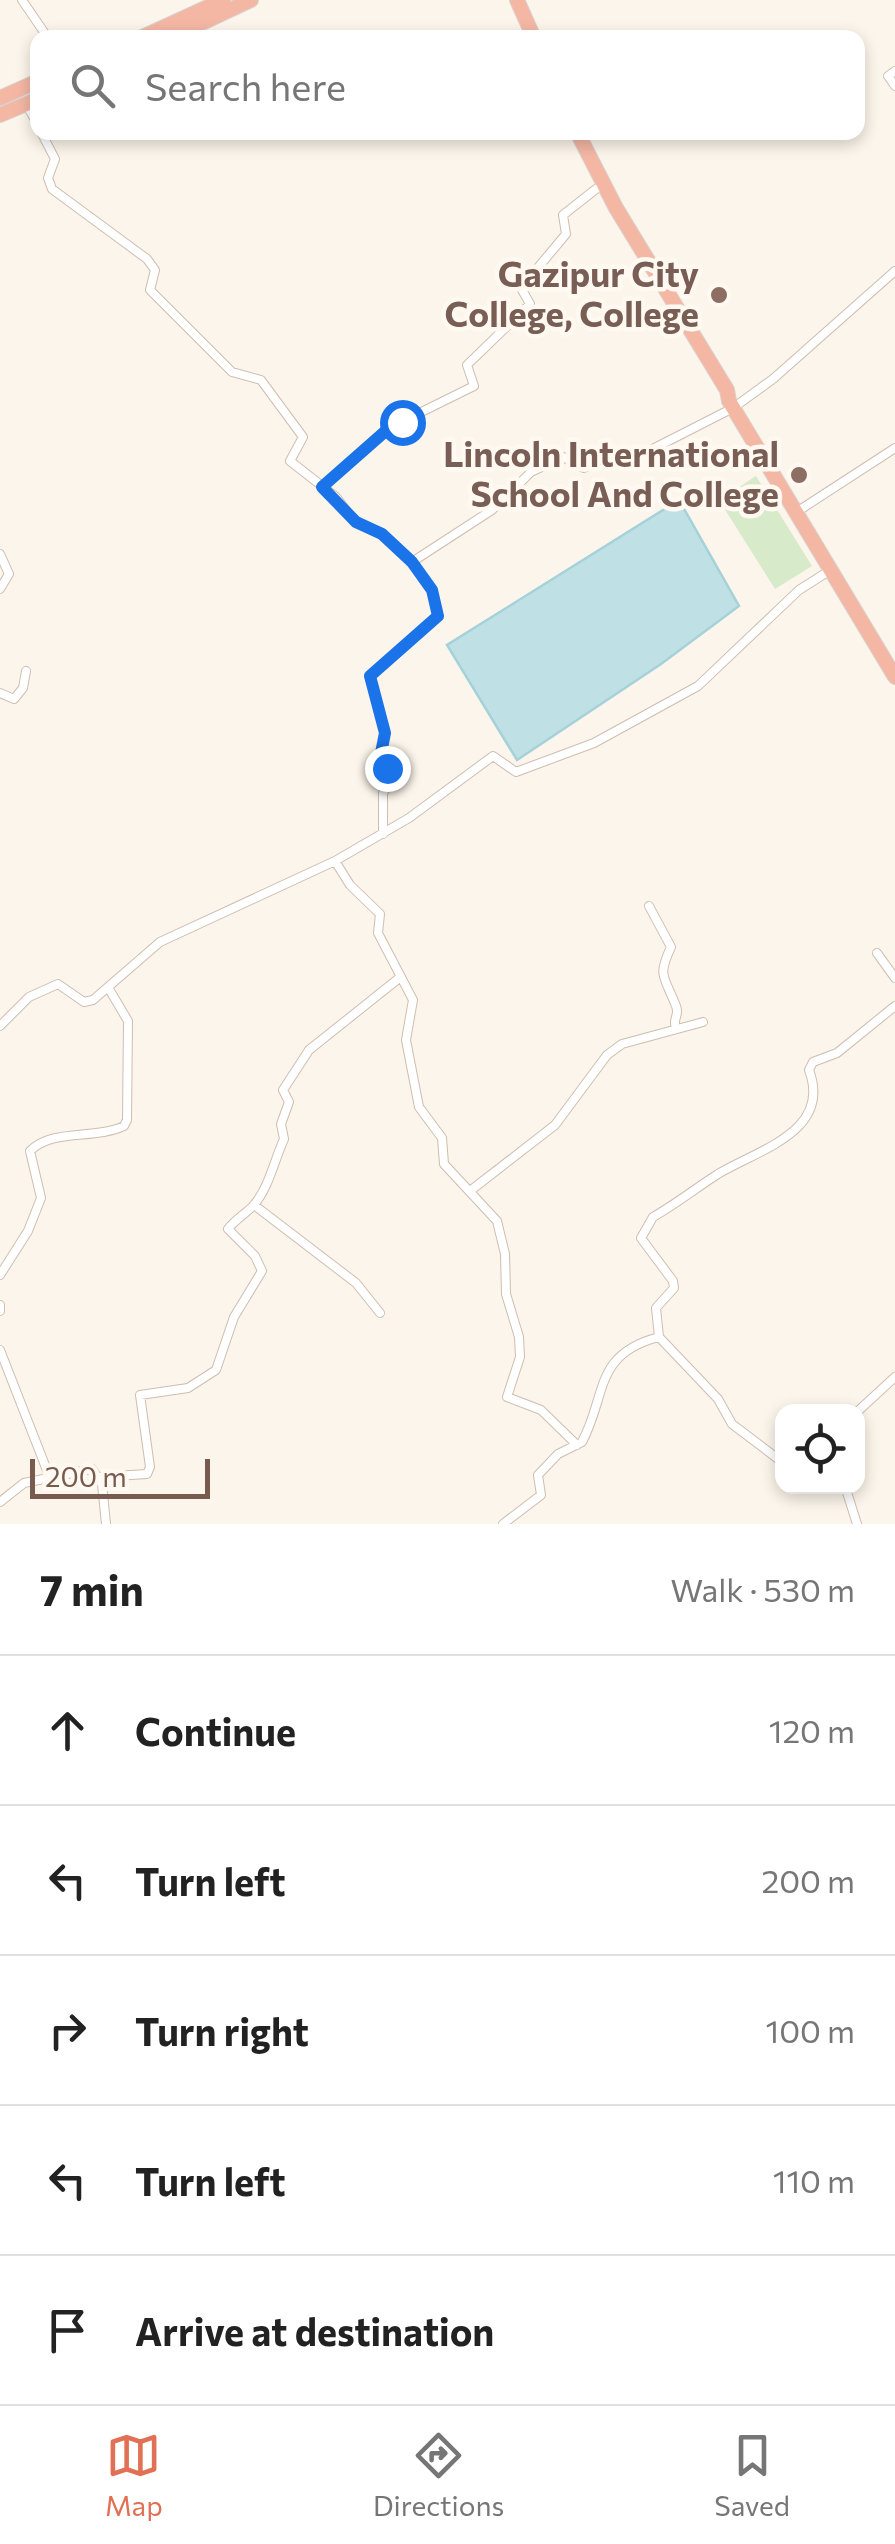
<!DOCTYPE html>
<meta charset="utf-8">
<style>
body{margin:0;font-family:Commissioner,sans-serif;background:#f2f2f2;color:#222}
.controls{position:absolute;right:30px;bottom:30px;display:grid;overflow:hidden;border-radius:20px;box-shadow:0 5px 15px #0003}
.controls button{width:90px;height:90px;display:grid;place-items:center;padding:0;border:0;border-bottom:2px solid #e0e0e0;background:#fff;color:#222;font:50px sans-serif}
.scale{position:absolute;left:30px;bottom:25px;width:180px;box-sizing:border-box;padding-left:10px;border:5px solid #775b4e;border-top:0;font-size:28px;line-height:35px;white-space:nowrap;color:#775b4e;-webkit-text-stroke:8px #fff9f1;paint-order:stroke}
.stop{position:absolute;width:30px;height:30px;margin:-22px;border:8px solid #1a73e8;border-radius:50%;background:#fff}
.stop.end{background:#1a73e8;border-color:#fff;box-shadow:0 2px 10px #0008}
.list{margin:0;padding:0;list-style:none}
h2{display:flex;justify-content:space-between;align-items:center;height:130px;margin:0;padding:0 40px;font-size:42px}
h2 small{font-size:32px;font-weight:400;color:#767676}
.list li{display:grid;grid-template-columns:65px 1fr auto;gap:30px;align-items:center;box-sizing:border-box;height:150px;padding:0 40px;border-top:2px solid #e0e0e0}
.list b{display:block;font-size:38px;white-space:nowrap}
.list em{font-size:32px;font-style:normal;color:#767676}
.icon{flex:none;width:55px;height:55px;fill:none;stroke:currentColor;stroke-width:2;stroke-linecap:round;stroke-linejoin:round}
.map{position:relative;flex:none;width:895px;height:1524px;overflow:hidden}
.search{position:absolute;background:#fff;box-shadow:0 5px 15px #0003;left:30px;right:30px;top:30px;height:110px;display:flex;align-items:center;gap:25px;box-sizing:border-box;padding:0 35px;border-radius:20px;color:#767676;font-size:38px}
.sheet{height:880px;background:#fff}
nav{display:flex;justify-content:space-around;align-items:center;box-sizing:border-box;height:140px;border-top:2px solid #e0e0e0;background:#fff;font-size:28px;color:#767676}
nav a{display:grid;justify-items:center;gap:5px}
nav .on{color:#e27054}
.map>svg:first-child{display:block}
.green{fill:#d7eac9}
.water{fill:#bfe1e6;stroke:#a5d1d8;stroke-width:2.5}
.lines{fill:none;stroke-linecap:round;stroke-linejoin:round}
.street-casing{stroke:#cfbdb0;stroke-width:10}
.highway-casing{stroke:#d9d1cd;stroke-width:16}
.street{stroke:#fff;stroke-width:8}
.highway{stroke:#f4b7a4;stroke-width:14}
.route{stroke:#1a73e8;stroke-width:12}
.education-dot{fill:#8d6e63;stroke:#fff9f1;stroke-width:4}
.labels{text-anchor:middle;stroke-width:9;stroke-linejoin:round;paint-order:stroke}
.education-label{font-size:35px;font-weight:bold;fill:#785e54;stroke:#fff9f1;text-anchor:end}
</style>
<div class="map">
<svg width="895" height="1524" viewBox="0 0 895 1524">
<rect width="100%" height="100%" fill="#fcf5eb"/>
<path class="green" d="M 756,476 L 812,566 L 775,589 L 719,500 Z"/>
<path class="water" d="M 679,500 L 739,606 L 661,664 L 517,760 L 447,645 Z"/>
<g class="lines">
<defs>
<path id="street" d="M 22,0 L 48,38
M 895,71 L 888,76 L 895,86
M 26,104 L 38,125
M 41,132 L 55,159 L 48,178 L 52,189 L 147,259 L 155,270 L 150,290 L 232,372 L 261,380 L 303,437 L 290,461 L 336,497 L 356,523 L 382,533 L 412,562 L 432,591 L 438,616 L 370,676 L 385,733 L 381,753 L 390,783 L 383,793 L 383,834
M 322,487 L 389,428 L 474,386 L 467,365 L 530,304 L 521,288 L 566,234 L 563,215 L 596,189
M 795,513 L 895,448
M 0,554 L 9,574 L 0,589
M 412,562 L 492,510 L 531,472 L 563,457 L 584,468 L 613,451 L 627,462 L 733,408 L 773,379 L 895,271
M 0,693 L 14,699 L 23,688 L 26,671
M 335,861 L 350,885 L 380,914 L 378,933 L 413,1000 L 406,1040 L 419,1107 L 442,1138 L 444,1164 L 497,1221 L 505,1254 L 506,1294 L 519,1337 L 520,1357 L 507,1397 L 541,1410 L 577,1445
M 649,906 L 671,947 C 657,977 664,975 676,1006 C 680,1016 672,1018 676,1028
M 877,953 L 895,978
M 0,1026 L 29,997 L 58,984 L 84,1002 L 93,1000 L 160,942 L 335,861 L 409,818 L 493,756 L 516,772 L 594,743 L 698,686 L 799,590 L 829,571
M 470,1191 L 555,1125 L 607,1055 L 622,1044 L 703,1022
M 254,1205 L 356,1283 L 380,1313
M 0,1275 L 28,1231 L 41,1198 L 30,1151 C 53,1128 94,1140 124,1126 L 127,1120 L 128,1021 L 109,989
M 0,1305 L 0,1311
M 0,1350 L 50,1478
M 857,1412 L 895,1377
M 782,1462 L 732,1424 L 718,1399 L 659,1337 L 656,1308 L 674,1288 L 673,1281 L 641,1238 L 653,1217 C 676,1204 696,1188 718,1174 C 760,1149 832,1131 809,1070 L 813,1062 L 837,1053 L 895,1006
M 99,1477 L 147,1474 L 150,1467 L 140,1395 L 188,1388 L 216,1370 L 234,1317 L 262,1271 L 255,1256 L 228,1229 C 235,1220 245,1214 253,1206 C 269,1188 274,1161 284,1139 L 281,1124 L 289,1102 L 283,1090 L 309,1050 L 398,979
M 845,1486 L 857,1524
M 0,1502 L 24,1483 L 92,1469 L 102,1484 L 106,1524
M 503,1524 L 541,1495 L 538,1475 L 558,1454 L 582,1442 C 607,1396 593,1354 659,1337"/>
<path id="highway" d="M 517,0 L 534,38
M 140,38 L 223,0
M 170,38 L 251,0
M 0,98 L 38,81
M 0,115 L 38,99
M 577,132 L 616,208 L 727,390 L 729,401 L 895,677"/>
</defs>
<use href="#street" class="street-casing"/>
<use href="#highway" class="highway-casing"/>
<use href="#street" class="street"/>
<use href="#highway" class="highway"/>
</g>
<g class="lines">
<path class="route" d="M 387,768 L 381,753 L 385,733 L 370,676 L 438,616 L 432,590 L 412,562 L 382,534 L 356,522 L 322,487 L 389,428 L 402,422"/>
</g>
<g class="education-dot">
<circle cx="719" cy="295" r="10"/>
<circle cx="799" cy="475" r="10"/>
</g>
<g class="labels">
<g class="education-label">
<text x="699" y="287">Gazipur City<tspan x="699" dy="40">College, College</tspan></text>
<text x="779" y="467">Lincoln International<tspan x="779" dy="40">School And College</tspan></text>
</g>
</g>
</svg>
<div class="controls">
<button><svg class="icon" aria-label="locate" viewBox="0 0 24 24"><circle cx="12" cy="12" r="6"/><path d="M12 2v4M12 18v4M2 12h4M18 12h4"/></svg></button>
</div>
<div class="scale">200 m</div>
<div class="stop" style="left:402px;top:422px"></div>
<div class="stop end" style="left:387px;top:768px"></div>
<div class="search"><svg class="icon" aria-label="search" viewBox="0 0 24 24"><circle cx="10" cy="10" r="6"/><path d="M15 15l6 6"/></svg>Search here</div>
</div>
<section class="sheet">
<h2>7 min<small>Walk · 530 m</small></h2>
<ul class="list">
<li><svg class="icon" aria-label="ahead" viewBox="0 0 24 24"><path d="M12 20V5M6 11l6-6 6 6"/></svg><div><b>Continue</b></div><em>120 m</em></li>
<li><svg class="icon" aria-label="left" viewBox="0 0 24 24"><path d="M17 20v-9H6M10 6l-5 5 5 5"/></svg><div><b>Turn left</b></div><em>200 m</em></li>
<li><svg class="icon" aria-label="right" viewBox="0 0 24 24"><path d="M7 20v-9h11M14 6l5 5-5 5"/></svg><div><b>Turn right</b></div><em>100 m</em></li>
<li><svg class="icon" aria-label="left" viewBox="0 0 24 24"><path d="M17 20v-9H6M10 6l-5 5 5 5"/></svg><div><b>Turn left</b></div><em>110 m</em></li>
<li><svg class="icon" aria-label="arrive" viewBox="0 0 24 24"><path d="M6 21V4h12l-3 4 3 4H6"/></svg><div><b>Arrive at destination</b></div></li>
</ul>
</section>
<nav>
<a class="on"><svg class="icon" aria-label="map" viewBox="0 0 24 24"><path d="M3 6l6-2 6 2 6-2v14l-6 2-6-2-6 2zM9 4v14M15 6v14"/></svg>Map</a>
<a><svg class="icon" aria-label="directions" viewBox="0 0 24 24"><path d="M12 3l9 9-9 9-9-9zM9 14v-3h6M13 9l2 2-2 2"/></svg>Directions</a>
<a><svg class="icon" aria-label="saved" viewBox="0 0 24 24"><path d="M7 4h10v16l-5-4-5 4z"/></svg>Saved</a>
</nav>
